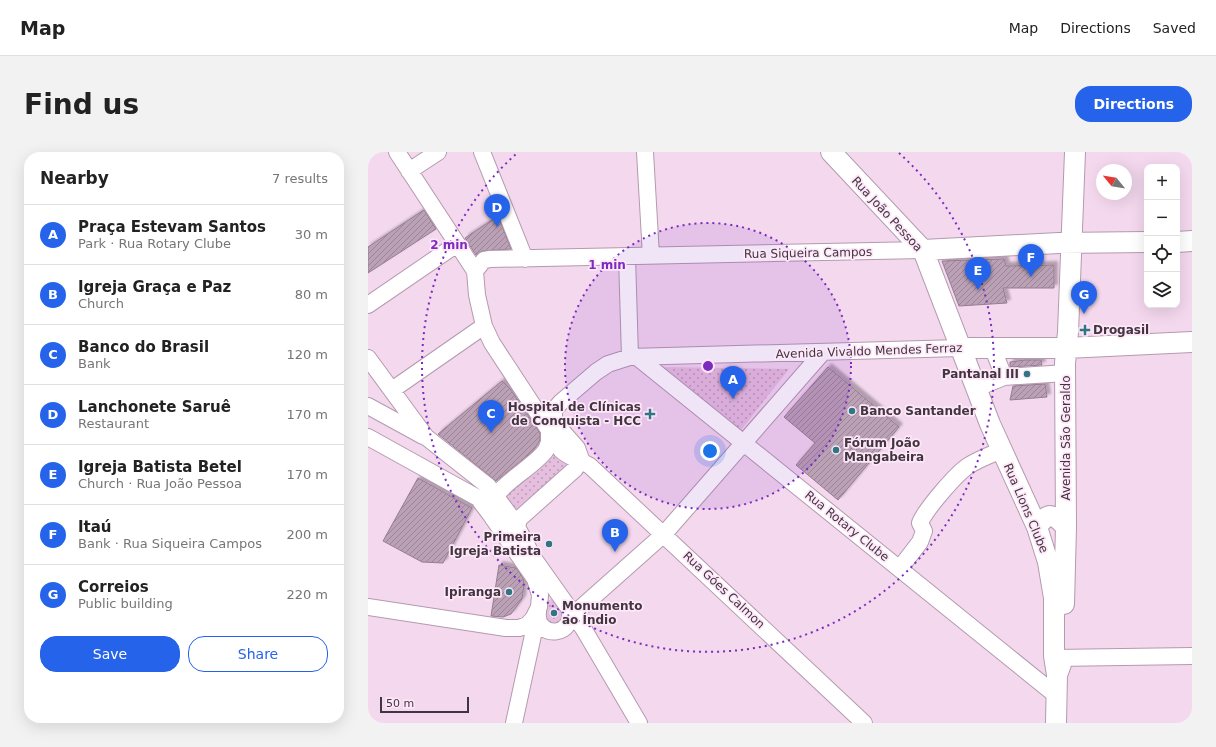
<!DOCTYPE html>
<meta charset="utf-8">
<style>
body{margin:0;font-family:"DejaVu Sans",sans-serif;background:#f2f2f2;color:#222}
.controls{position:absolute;right:12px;top:12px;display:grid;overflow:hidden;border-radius:8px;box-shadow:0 4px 16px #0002}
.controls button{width:36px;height:36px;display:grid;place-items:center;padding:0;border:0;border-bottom:1px solid #e0e0e0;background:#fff;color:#222;font:20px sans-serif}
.compass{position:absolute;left:728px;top:12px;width:36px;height:36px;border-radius:50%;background:#fff;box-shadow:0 4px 16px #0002;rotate:300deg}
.scale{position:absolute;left:12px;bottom:10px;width:89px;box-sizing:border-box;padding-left:4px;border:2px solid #41363f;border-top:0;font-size:11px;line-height:14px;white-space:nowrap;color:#41363f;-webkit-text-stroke:3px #fee7f9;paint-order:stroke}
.you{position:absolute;left:342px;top:299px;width:14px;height:14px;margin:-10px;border:3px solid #fff;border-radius:50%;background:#1a73e8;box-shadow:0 0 0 6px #1a73e833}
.badge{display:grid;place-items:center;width:26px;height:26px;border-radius:50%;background:#2563eb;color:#fff;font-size:13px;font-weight:700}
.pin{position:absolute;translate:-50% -33px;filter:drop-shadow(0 1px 2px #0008)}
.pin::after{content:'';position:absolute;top:21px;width:14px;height:12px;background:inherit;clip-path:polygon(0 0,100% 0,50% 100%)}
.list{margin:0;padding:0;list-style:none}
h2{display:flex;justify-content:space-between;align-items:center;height:52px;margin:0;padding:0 16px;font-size:17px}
h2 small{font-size:13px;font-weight:400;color:#767676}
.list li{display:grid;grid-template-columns:26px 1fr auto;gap:12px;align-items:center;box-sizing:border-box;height:60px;padding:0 16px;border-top:1px solid #e0e0e0}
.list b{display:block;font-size:15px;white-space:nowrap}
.list p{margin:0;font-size:13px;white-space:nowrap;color:#767676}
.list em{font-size:13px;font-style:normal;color:#767676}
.actions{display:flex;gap:8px;padding:12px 16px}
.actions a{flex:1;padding:9px 0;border:1px solid #2563eb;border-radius:16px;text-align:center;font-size:14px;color:#2563eb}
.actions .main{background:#2563eb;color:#fff}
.icon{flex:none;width:22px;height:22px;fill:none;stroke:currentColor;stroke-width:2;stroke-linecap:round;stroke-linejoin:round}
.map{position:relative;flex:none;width:824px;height:571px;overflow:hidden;border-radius:16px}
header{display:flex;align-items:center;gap:24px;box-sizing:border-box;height:56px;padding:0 20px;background:#fff;border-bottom:1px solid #e0e0e0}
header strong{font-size:19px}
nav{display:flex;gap:22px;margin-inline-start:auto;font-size:14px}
.intro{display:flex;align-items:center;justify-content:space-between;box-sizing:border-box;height:96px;padding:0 24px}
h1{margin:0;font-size:28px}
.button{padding:10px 18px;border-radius:16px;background:#2563eb;color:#fff;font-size:14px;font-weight:700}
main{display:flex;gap:24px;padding:0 24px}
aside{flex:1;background:#fff;border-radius:16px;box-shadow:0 4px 16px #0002}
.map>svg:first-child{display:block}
.park{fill:url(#park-dots)}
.building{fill:url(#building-hatch);stroke:#967d91;filter:url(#shadow)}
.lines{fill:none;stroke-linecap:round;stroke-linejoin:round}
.minor-casing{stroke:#b49aaf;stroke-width:18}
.major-casing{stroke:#b49aaf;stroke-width:22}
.minor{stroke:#fff;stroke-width:16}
.major{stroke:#fff;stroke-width:20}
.ring{fill:none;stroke:#7b2cbf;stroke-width:2;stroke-dasharray:2 4}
.poi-dot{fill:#2f7582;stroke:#fee7f9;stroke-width:1.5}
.labels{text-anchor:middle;stroke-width:3.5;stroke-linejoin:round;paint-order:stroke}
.street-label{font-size:12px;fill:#41363f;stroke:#fee7f9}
.poi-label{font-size:12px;font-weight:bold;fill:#41363f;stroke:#fee7f9;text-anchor:start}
.centre{fill:#7b2cbf;stroke:#fee7f9;stroke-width:2}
.ring-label{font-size:12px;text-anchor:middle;font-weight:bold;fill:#7b2cbf;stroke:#fee7f9;stroke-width:3.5;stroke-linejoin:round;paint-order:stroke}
</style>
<header>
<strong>Map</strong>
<nav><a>Map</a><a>Directions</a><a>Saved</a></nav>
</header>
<div class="intro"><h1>Find us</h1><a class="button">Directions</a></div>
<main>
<aside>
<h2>Nearby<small>7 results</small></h2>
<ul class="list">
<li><span class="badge">A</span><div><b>Praça Estevam Santos</b><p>Park · Rua Rotary Clube</p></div><em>30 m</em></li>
<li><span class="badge">B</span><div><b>Igreja Graça e Paz</b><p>Church</p></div><em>80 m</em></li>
<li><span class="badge">C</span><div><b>Banco do Brasil</b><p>Bank</p></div><em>120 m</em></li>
<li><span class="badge">D</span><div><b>Lanchonete Saruê</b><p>Restaurant</p></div><em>170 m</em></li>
<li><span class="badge">E</span><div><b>Igreja Batista Betel</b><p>Church · Rua João Pessoa</p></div><em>170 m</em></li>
<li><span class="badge">F</span><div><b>Itaú</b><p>Bank · Rua Siqueira Campos</p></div><em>200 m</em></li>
<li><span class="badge">G</span><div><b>Correios</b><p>Public building</p></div><em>220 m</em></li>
</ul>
<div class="actions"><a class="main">Save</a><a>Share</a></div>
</aside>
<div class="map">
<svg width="824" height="571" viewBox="0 0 824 571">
<defs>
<pattern id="park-dots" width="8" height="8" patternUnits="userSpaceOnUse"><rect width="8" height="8" fill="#e6bfde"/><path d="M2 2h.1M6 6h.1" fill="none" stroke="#bc9cb5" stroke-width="1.8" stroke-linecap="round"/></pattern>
<pattern id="building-hatch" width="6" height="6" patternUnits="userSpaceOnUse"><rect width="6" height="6" fill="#bba1b6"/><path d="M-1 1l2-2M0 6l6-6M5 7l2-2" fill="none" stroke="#9a8495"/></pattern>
<filter id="shadow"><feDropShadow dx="3.5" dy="-3.5" stdDeviation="1" flood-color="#0004"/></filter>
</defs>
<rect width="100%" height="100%" fill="#f4d8ee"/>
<path class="park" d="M 292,215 L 421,217 L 373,278 Z
M 182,295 L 211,308 L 152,364 L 132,343 Z
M 186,446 L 203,461 L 179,478 L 174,451 Z"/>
<path class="building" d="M 56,58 L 68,77 L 0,121 L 0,95 Z
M 130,64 L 143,97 L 114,99 L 108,103 L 97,86 Z
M 636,107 L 638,114 L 686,113 L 686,136 L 635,136 L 639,151 L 591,154 L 574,109 Z
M 657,208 L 673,208 L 674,213 L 642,215 L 642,210 Z
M 460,215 L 531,275 L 470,348 L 428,313 L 447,291 L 416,265 Z
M 134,229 L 143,238 L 172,281 L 172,288 L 165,299 L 128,329 L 70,282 Z
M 677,232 L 679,245 L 642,248 L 645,234 Z
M 50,326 L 104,356 L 75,411 L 54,410 L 15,389 Z
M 131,413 L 148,416 L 155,426 L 156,432 L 154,447 L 143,462 L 135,465 L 123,464 Z"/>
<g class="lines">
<defs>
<path id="minor" d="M 29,0 L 107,119 L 109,143 L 116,174 L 124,191 L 181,278 L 181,290 L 178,298 C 163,319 121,335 122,362
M 114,0 L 157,107
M 277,0 L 283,104
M 41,19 L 70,0
M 259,105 L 262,205
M 107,119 L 116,108 L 122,107 L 555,98
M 0,153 L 89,92
M 621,196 L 627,202 L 636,225
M 269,205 L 689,544
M 0,206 L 58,285 L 120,334 L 143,365 L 149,378
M 609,236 L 636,225 L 698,221
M 24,238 L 116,174
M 0,254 L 55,284
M 181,278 C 186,284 188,292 193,298 C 201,306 213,308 222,314 L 496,571
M 0,285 L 110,346 L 122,362 L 167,427 L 172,443 L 171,455 L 165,467 L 159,473 L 151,476 L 138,476 L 0,455
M 532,416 L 552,390 L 556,379 L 552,371 C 557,358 588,322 600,314 C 611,307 622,303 634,298
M 170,459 C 166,488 210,486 201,455
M 206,462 L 296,382 L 455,200
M 686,506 L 824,504
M 146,571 L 170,460
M 271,571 L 215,476 L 166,407 L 149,375 L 151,367 L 207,317 L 213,307 L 209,296 L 186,270 L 186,258 L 193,250 L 228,220 L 240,212 L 262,205 L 592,196"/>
<path id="major" d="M 463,0 L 555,98 L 622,272 L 669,375 L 680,410 L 686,446 L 686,504 L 689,523
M 809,90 L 824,89
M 555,98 L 691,91 L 779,90
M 592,196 L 698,196 L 824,190
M 669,375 C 680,359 686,362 698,375
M 696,452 L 698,375 L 697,211 L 700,180 L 707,0
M 688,571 L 689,523 L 693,512"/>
</defs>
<use href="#minor" class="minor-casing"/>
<use href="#major" class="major-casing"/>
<use href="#minor" class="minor"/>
<use href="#major" class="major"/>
</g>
<circle cx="340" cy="214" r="143" fill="#7b2cbf" fill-opacity=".12"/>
<g class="ring">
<circle cx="340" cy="214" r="143"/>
<path d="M531 1A286 286 0 1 1 149 1"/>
</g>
<g class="poi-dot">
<path d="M715 172h4v4h4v4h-4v4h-4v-4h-4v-4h4z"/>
<circle cx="659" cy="222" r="4"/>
<circle cx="484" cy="259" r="4"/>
<path d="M280 256h4v4h4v4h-4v4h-4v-4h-4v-4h4z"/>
<circle cx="468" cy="298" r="4"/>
<circle cx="181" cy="392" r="4"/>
<circle cx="141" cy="440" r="4"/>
<circle cx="186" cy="461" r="4"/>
</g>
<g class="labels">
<g class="street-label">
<text transform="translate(519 62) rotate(47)" y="4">Rua João Pessoa</text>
<text transform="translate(440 101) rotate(-1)" y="4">Rua Siqueira Campos</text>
<text transform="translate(501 199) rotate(-2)" y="4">Avenida Vivaldo Mendes Ferraz</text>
<text transform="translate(698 286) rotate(-90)" y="4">Avenida São Geraldo</text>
<text transform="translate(658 356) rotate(67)" y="4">Rua Lions Clube</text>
<text transform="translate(479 374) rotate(39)" y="4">Rua Rotary Clube</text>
<text transform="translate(356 438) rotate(43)" y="4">Rua Góes Calmon</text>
</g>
<g class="poi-label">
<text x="725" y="182">Drogasil</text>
<text x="651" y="226" text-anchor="end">Pantanal III</text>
<text x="273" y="259" text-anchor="end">Hospital de Clínicas<tspan x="273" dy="14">de Conquista - HCC</tspan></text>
<text x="492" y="263">Banco Santander</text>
<text x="476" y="295">Fórum João<tspan x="476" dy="14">Mangabeira</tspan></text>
<text x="173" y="389" text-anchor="end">Primeira<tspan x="173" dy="14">Igreja Batista</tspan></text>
<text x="133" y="444" text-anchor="end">Ipiranga</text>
<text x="194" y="458">Monumento<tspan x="194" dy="14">ao Índio</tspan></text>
</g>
</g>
<circle cx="340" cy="214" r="6" class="centre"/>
<g class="ring-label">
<text x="81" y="97">2 min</text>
<text x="239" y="117">1 min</text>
</g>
</svg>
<div class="controls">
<button>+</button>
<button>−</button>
<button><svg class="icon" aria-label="locate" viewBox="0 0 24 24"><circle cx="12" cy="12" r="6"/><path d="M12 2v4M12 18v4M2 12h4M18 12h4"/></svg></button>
<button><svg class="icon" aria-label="layers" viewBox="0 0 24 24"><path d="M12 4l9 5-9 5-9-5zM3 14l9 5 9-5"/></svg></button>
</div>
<svg class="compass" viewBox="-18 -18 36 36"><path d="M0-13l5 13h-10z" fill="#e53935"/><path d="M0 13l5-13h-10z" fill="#767676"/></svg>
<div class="scale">50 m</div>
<div class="you"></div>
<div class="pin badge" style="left:365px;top:247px">A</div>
<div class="pin badge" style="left:247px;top:400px">B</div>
<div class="pin badge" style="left:123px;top:281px">C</div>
<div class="pin badge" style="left:129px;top:75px">D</div>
<div class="pin badge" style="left:610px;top:138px">E</div>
<div class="pin badge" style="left:663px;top:125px">F</div>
<div class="pin badge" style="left:716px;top:162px">G</div>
</div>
</main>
